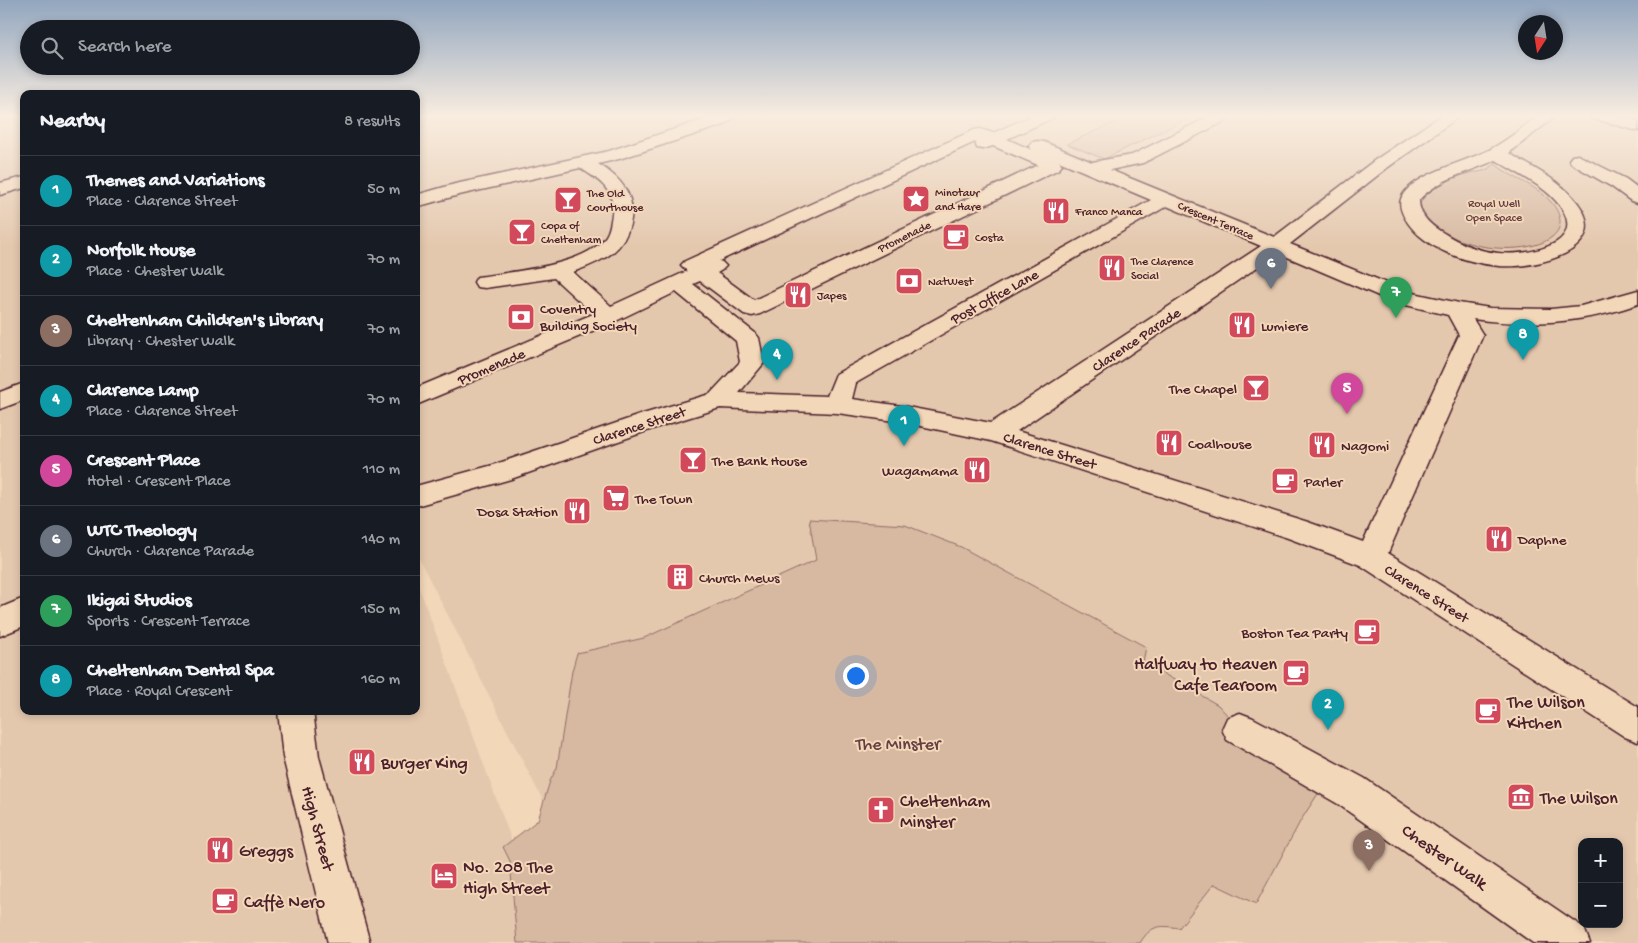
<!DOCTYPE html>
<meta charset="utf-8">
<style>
body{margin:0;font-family:"Gochi Hand",sans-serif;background:#242831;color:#f1f3f6}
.controls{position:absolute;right:15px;bottom:15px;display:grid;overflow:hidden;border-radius:10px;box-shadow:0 2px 8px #0003}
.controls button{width:45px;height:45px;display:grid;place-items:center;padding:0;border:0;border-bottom:1px solid #363941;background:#171b24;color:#f1f3f6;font:25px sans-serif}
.compass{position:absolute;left:1518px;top:15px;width:45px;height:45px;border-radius:50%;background:#171b24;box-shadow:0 2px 8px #0003;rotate:192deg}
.you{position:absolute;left:855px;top:675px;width:18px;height:18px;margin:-12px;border:4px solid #fff;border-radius:50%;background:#1a73e8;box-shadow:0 0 0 8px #1a73e833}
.badge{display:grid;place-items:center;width:32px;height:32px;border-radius:50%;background:#d1495b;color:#fff;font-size:16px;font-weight:700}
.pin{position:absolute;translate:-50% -41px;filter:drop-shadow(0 1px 2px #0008)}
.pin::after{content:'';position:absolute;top:26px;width:18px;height:15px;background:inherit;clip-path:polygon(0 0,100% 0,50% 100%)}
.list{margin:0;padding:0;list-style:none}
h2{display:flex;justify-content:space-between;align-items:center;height:65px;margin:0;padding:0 20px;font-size:21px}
h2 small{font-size:16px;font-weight:400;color:#9ea1a6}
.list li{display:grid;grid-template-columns:32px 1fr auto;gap:15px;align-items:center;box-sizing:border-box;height:70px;padding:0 20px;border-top:1px solid #363941}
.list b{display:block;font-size:19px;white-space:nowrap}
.list p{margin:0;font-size:16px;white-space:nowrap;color:#9ea1a6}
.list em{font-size:16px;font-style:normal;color:#9ea1a6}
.icon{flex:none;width:28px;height:28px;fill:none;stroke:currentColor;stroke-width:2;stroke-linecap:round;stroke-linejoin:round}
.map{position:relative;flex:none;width:1638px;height:943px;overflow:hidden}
.search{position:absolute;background:#171b24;box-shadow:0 2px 8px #0003;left:20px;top:20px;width:400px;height:55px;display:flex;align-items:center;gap:12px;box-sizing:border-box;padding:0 18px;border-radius:28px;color:#9ea1a6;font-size:19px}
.panel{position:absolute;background:#171b24;box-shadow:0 2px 8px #0003;left:20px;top:90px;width:400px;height:625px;border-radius:10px}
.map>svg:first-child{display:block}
.built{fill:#e4c8ae;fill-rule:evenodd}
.green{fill:#d7b9a1;stroke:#906c66}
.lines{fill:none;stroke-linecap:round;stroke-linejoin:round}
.street-casing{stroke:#4a1f2b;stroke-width:3}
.secondary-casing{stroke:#4a1f2b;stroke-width:3}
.street{fill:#f2d7b9;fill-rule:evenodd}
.secondary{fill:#f2d7b9;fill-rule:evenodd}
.labels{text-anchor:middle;stroke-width:4;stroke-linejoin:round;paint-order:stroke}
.far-poi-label{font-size:12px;fill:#4a1f2b;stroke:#f2d7b9;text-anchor:start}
.far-park-label{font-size:12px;fill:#663e43;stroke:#f2d7b9}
.far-street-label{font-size:12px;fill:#4a1f2b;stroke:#f2d7b9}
.street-label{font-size:15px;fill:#4a1f2b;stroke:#f2d7b9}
.poi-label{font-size:15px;fill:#4a1f2b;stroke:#f2d7b9;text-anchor:start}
.near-poi-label{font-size:18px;fill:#4a1f2b;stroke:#f2d7b9;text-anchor:start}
.near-park-label{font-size:18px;fill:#663e43;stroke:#f2d7b9}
.near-street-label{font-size:18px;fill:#4a1f2b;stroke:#f2d7b9}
</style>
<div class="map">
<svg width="1638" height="943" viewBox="0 0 1638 943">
<rect width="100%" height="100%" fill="#f2d7b9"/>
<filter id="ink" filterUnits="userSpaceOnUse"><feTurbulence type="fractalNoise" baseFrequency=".02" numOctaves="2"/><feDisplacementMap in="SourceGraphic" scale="10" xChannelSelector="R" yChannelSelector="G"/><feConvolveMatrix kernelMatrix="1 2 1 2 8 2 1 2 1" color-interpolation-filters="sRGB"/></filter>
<g filter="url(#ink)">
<path class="built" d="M 0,115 L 24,115 L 24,711 L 416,711 L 416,579 L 549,943 L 0,943 Z
M 416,115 L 1638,115 L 1638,943 L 616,943 L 416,553 ZM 1582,842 L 1619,842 L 1619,924 L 1582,924 Z"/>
<path class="green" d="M 1131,115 L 1195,115 L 1104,159 L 1067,144 Z
M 1495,164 C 1513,179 1537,185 1552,203 C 1596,259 1446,267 1419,206 C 1424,191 1448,180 1463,175 C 1478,169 1480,176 1495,164 Z
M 809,519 L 905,525 L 961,547 L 1146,647 L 1143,662 L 1218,705 L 1240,729 L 1323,786 L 1301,820 L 1256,904 L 1214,884 L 1179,928 C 1159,925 1151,925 1140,943 L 517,943 L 510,861 L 503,847 L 538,820 L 550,781 L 557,768 L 572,671 L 577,653 L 644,638 L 816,560 Z"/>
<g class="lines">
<defs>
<path id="street" d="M 717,115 L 737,115 L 724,125 L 619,159 L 598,164 C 621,178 637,196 630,224 C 627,236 621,246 612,253 C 600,262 586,267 573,272 L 611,306 L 687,271 L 681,265 L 685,261 L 974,130 L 980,129 L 993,133 L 1033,115 L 1055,115 L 1053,118 L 1007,139 L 1032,150 L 1029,146 L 1032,142 L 1038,141 L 1044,142 L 1092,162 L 1132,155 L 1212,115 L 1233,115 L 1231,118 L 1143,163 L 1110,170 L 1274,237 L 1375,160 L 1442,115 L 1461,115 L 1387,168 L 1290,244 L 1409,292 L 1459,303 L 1490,308 L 1551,309 L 1581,306 L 1638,290 L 1638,304 C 1584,323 1530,327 1473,319 L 1483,335 L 1388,553 L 1638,707 L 1638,742 L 1625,737 L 1360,565 L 1288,538 L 991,441 L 902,422 L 837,413 L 720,408 L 661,426 L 511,479 L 416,506 L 416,486 L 493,465 L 643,414 L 710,394 L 740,362 L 736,341 L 676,292 L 616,321 L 416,405 L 416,388 L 593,314 L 554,278 L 485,288 L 477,287 L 474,282 L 477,277 L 485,276 C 516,271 588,265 606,236 C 610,230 611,221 612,214 C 616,190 598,179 580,168 L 459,195 L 416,207 L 416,195 L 455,184 L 609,151 ZM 975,142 L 977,148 L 983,149 L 993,146 L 1038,165 L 754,300 L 717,273 L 722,270 L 726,266 L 722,262 L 719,261 ZM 1059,161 L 1151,200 L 836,374 L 827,396 L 739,393 L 764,363 L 759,338 L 755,333 L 693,284 L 700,281 L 744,314 L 752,316 L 760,314 L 1059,169 L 1062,165 ZM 1167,206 L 1261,246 L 991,423 L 902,406 L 852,399 L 856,383 ZM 1278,253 L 1393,302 L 1448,315 L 1459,335 L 1363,542 L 1308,522 L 1017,431 Z
M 1539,115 L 1557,115 L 1509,153 C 1532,168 1559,179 1577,202 C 1615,251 1534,269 1499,266 C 1468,263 1427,250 1408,223 C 1404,217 1398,207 1401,199 C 1409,175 1468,161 1489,150 C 1507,141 1523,127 1539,115 ZM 1496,160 C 1517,174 1545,185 1560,206 C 1589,246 1525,256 1498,253 C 1478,251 1459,243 1442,232 C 1430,225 1419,215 1419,200 C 1439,178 1470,172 1496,160 Z
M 1578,155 L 1626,179 L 1638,188 L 1638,203 L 1631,201 L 1612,187 L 1572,164 L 1569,160 L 1572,156 Z
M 24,177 L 24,188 L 0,195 L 0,183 Z
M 24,383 L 24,400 L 0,409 L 0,392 Z
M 24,598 L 24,626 L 0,636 L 0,608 Z
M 278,711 L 313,711 L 319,757 L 370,943 L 328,943 L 283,757 Z
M 1240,713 L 1253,718 L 1364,778 L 1584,928 L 1590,943 L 1533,943 L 1338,804 L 1227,740 L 1222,729 L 1227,718 Z"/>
<path id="secondary" d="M 1589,115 L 1616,115 L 1638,121 L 1638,131 L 1591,118 Z"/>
</defs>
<use href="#street" class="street-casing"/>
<use href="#secondary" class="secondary-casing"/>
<use href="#street" class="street"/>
<use href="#secondary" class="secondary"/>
</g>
</g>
<linearGradient id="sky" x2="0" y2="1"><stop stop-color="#92a6bf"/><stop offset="0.47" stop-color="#f9ede0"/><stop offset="1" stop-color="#f9ede0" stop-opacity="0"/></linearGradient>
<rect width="1638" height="247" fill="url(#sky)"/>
<defs>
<symbol id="sight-square" viewBox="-11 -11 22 22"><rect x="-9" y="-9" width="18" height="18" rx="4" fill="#d1495b" stroke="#f2d7b9"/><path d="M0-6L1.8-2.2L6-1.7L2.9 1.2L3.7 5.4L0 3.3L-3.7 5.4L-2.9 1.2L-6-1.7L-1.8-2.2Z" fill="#fff"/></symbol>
<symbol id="bar-square" viewBox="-11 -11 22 22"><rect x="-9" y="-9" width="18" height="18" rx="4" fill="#d1495b" stroke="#f2d7b9"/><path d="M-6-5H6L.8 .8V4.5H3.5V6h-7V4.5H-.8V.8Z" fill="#fff"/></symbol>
<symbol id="restaurant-square" viewBox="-11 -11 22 22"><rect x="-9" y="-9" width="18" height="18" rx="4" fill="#d1495b" stroke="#f2d7b9"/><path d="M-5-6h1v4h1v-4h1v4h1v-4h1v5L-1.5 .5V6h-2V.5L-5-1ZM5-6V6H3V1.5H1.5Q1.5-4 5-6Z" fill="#fff"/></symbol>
<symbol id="cafe-square" viewBox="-11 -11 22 22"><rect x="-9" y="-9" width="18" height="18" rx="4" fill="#d1495b" stroke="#f2d7b9"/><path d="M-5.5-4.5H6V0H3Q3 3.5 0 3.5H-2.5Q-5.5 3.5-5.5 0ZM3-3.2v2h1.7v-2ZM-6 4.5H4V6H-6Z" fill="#fff"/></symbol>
<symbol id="bank-square" viewBox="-11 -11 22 22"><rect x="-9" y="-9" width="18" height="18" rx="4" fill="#d1495b" stroke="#f2d7b9"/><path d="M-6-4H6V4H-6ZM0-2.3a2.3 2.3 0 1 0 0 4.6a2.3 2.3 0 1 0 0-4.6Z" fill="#fff"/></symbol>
<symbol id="supermarket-square" viewBox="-11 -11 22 22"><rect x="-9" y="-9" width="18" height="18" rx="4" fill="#d1495b" stroke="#f2d7b9"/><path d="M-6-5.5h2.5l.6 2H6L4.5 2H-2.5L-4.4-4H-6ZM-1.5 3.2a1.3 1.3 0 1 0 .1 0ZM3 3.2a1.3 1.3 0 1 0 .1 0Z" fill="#fff"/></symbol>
<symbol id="building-square" viewBox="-11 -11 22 22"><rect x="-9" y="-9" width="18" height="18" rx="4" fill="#d1495b" stroke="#f2d7b9"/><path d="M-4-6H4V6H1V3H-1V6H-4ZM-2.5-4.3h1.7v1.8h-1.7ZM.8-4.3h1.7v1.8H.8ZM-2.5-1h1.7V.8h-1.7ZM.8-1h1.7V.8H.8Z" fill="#fff"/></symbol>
<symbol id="museum-square" viewBox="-11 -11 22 22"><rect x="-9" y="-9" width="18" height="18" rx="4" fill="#d1495b" stroke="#f2d7b9"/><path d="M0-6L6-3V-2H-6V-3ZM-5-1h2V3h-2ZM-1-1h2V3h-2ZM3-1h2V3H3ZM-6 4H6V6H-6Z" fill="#fff"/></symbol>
<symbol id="church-square" viewBox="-11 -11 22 22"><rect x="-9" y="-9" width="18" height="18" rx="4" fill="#d1495b" stroke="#f2d7b9"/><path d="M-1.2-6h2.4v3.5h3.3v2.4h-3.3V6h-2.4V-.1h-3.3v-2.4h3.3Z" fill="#fff"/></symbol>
<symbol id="hotel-square" viewBox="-11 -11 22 22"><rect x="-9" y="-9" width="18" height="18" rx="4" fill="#d1495b" stroke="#f2d7b9"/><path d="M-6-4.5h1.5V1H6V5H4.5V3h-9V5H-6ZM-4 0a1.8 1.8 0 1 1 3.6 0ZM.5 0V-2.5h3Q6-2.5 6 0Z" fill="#fff"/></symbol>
</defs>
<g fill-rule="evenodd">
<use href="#sight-square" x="900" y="183" width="32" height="32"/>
<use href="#bar-square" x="552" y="184" width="32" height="32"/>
<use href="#restaurant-square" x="1040" y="195" width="32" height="32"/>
<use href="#bar-square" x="506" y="216" width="32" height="32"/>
<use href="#cafe-square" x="940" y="221" width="32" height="32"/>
<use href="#restaurant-square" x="1096" y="252" width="32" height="32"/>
<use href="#bank-square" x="893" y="265" width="32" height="32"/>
<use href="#restaurant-square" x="782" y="279" width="32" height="32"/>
<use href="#bank-square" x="505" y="301" width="32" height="32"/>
<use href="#restaurant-square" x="1226" y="309" width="32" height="32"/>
<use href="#bar-square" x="1240" y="372" width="32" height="32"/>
<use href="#restaurant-square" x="1153" y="427" width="32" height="32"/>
<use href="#restaurant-square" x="1306" y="429" width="32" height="32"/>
<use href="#bar-square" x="677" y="444" width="32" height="32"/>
<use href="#restaurant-square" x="961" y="454" width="32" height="32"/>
<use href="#cafe-square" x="1269" y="465" width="32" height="32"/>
<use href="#supermarket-square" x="600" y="482" width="32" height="32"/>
<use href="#restaurant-square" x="561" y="495" width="32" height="32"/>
<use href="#restaurant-square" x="1483" y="523" width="32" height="32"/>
<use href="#building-square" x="664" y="561" width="32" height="32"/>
<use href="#cafe-square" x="1351" y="616" width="32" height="32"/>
<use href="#cafe-square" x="1280" y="657" width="32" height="32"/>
<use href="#cafe-square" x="1472" y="695" width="32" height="32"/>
<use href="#restaurant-square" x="346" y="746" width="32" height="32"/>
<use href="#museum-square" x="1505" y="781" width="32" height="32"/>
<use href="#church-square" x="865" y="794" width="32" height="32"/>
<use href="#restaurant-square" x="204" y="834" width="32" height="32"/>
<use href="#hotel-square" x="428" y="860" width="32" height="32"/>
<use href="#cafe-square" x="209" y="885" width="32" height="32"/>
</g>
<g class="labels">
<g class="far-poi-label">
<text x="935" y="196">Minotaur<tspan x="935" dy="14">and Hare</tspan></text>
<text x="587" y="197">The Old<tspan x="587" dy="14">Courthouse</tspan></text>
<text x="1075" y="215">Franco Manca</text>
<text x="541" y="229">Copa of<tspan x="541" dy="14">Cheltenham</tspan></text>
<text x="975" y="241">Costa</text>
<text x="1131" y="265">The Clarence<tspan x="1131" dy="14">Social</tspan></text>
<text x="928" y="285">NatWest</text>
<text x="817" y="299">Japes</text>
</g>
<g class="far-park-label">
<text x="1494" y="207">Royal Well<tspan x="1494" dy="14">Open Space</tspan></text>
</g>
<g class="far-street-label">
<text transform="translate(1216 220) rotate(23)" y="4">Crescent Terrace</text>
<text transform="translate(904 236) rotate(-26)" y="4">Promenade</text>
</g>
<g class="street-label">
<text transform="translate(994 296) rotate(-29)" y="5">Post Office Lane</text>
<text transform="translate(1136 339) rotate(-34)" y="5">Clarence Parade</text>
<text transform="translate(491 366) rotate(-23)" y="5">Promenade</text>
<text transform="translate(639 425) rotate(-18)" y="5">Clarence Street</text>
<text transform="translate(1050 450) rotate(17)" y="5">Clarence Street</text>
<text transform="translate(1427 593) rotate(32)" y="5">Clarence Street</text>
</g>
<g class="poi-label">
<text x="540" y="313">Coventry<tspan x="540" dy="17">Building Society</tspan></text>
<text x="1261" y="330">Lumiere</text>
<text x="1237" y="393" text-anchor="end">The Chapel</text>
<text x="1188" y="448">Coalhouse</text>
<text x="1341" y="450">Nagomi</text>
<text x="712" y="465">The Bank House</text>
<text x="958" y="475" text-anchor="end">Wagamama</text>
<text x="1304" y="486">Parler</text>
<text x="635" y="503">The Town</text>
<text x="558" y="516" text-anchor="end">Dosa Station</text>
<text x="1518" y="544">Daphne</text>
<text x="699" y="582">Church Mews</text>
<text x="1348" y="637" text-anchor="end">Boston Tea Party</text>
</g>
<g class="near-poi-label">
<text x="1277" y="669" text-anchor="end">Halfway to Heaven<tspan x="1277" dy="21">Cafe Tearoom</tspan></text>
<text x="1507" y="707">The Wilson<tspan x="1507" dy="21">Kitchen</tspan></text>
<text x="381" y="768">Burger King</text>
<text x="1540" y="803">The Wilson</text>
<text x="900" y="806">Cheltenham<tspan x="900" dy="21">Minster</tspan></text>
<text x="239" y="856">Greggs</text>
<text x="463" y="872">No. 208 The<tspan x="463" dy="21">High Street</tspan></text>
<text x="244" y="907">Caffè Nero</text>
</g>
<g class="near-park-label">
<text x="898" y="749">The Minster</text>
</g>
<g class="near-street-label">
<text transform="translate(319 828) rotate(75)" y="6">High Street</text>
<text transform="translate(1445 856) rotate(35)" y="6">Chester Walk</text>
</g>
</g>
</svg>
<div class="controls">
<button>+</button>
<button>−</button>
</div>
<svg class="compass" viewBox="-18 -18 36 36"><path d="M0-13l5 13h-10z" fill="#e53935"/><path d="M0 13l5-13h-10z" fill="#9ea1a6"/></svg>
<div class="you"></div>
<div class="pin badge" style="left:904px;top:446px;background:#0f9aa8">1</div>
<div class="pin badge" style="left:1328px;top:730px;background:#0f9aa8">2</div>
<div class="pin badge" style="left:1369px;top:871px;background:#8d6e63">3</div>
<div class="pin badge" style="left:777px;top:380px;background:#0f9aa8">4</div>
<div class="pin badge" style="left:1347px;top:414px;background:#d1479c">5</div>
<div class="pin badge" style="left:1271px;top:289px;background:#6b7280">6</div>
<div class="pin badge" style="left:1396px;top:318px;background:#2e9e5b">7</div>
<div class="pin badge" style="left:1523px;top:360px;background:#0f9aa8">8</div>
<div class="search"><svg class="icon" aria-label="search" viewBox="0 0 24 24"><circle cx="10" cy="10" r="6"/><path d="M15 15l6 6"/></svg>Search here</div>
<section class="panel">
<h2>Nearby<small>8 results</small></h2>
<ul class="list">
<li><span class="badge" style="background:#0f9aa8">1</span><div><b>Themes and Variations</b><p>Place · Clarence Street</p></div><em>50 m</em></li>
<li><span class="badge" style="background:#0f9aa8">2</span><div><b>Norfolk House</b><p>Place · Chester Walk</p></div><em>70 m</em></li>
<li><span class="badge" style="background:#8d6e63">3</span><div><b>Cheltenham Children's Library</b><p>Library · Chester Walk</p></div><em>70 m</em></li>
<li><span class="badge" style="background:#0f9aa8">4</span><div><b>Clarence Lamp</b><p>Place · Clarence Street</p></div><em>70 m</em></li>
<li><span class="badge" style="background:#d1479c">5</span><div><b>Crescent Place</b><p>Hotel · Crescent Place</p></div><em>110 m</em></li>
<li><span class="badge" style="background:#6b7280">6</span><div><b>WTC Theology</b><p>Church · Clarence Parade</p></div><em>140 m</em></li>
<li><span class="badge" style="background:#2e9e5b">7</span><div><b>Ikigai Studios</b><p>Sports · Crescent Terrace</p></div><em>150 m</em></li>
<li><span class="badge" style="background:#0f9aa8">8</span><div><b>Cheltenham Dental Spa</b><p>Place · Royal Crescent</p></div><em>160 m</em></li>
</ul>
</section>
</div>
